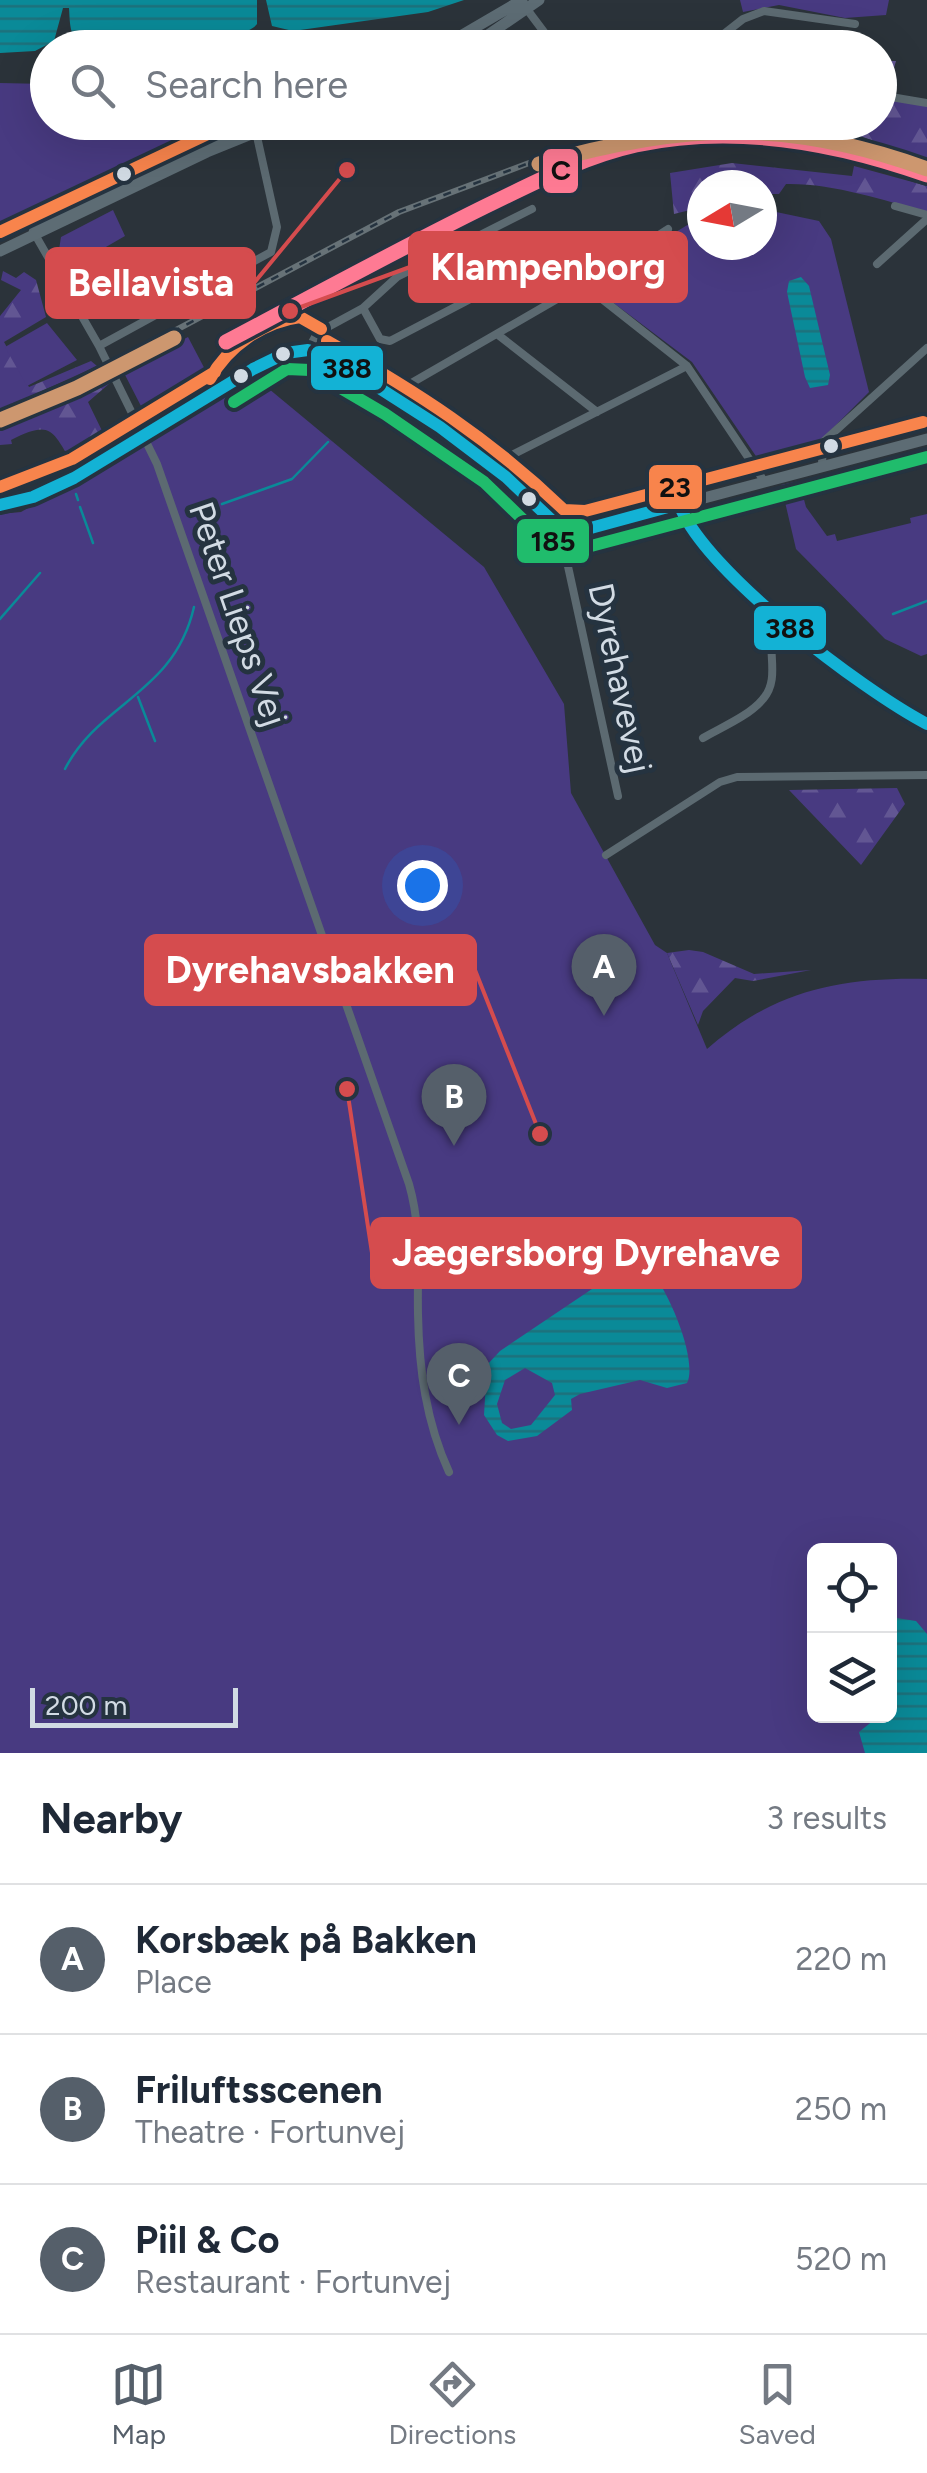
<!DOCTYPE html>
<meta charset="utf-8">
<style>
body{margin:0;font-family:Figtree,sans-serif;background:#f6f6f7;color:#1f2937}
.controls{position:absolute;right:30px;bottom:30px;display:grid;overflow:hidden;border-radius:15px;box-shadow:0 10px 40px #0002}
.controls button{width:90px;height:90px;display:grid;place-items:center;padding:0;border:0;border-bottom:2px solid #e0e1e3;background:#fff;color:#1f2937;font:50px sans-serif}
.compass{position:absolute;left:687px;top:170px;width:90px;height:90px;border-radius:50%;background:#fff;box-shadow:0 10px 40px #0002;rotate:260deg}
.scale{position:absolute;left:30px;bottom:25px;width:208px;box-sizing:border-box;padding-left:10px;border:5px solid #d2dbe4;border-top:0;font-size:28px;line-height:35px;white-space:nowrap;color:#d2dbe4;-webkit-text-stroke:8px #253340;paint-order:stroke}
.you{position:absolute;left:422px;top:885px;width:35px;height:35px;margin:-25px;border:8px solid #fff;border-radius:50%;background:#1a73e8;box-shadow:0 0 0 15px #1a73e833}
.badge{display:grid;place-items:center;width:65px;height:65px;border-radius:50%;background:#555f6a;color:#fff;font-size:32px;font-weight:700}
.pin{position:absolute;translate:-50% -82px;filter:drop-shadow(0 2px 5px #0008)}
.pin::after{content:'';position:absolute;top:52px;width:35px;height:30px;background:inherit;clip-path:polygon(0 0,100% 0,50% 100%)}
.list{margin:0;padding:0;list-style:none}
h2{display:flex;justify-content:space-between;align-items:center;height:130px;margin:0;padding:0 40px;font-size:42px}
h2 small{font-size:32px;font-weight:400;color:#747a83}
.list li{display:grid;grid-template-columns:65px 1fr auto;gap:30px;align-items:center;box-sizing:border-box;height:150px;padding:0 40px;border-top:2px solid #e0e1e3}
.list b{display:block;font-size:38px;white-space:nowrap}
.list p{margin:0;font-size:32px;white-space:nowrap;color:#747a83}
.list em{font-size:32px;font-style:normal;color:#747a83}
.icon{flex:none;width:55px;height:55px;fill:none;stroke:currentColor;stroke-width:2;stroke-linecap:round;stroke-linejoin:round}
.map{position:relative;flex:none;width:927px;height:1753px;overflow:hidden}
.search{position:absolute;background:#fff;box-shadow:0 10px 40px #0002;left:30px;right:30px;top:30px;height:110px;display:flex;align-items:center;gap:25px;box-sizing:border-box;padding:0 35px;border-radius:55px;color:#747a83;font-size:38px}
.sheet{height:580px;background:#fff}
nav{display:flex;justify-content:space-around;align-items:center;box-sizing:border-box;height:140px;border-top:2px solid #e0e1e3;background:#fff;font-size:28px;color:#747a83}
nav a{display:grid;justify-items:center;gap:5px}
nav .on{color:#555f6a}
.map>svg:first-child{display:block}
.forest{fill:url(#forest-firs)}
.park{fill:#483a81;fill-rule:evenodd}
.water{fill:url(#water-rules);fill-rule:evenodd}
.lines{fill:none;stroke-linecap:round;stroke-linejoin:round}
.stream{stroke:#0a8a98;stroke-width:2.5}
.street{stroke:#5c6a71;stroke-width:8}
.secondary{stroke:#5d6c74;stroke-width:11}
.tram{stroke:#677277;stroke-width:2.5}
.rail-casing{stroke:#677277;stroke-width:6}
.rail{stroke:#253340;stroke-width:2.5;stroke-dasharray:8;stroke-linecap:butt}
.bus-1-casing{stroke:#253340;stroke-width:20}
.bus-2-casing{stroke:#253340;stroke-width:20}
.bus-3-casing{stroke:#253340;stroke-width:20}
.bus-1{stroke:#13b2d5;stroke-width:12}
.bus-2{stroke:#20bc6c;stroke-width:12}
.bus-3{stroke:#f8844c;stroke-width:12}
.rail-1-casing{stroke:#253340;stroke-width:22}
.rail-2-casing{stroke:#253340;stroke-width:22}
.rail-1{stroke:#fe7a93;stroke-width:15}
.rail-2{stroke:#cd976f;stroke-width:15}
.bus-dot{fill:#d2dbe4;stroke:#253340;stroke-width:4}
.labels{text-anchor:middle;stroke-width:10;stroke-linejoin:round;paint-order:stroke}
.street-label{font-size:35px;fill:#d2dbe4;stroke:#253340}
.leader{fill:none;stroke:#d54c4e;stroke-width:4}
.callout-dot{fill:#d54c4e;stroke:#253340;stroke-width:4}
.callout{fill:#d54c4e;stroke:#d54c4e;stroke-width:4}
.callout-label{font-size:38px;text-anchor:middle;font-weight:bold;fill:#fff}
.line-badge{stroke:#253340;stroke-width:4}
.pale-badge-label{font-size:28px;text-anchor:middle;font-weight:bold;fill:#111}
</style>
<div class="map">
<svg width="927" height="1753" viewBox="0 0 927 1753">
<defs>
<pattern id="forest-firs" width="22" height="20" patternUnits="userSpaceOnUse" patternTransform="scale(2.5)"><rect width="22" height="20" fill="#483a81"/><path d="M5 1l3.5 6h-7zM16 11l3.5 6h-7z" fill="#625693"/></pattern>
<pattern id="water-rules" width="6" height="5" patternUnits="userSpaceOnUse" patternTransform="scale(2.5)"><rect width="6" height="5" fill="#0a8a98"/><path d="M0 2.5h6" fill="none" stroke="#1d717b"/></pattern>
</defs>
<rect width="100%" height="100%" fill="#2b333a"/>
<path class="forest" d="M 880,61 L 896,61 L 886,96 L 927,105 L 927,160 L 832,126 L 801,123 L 880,122 Z
M 732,163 L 852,176 L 854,166 L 927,186 L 927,212 C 882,200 833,183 786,184 L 779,194 L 762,194 L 762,185 L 748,185 L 746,175 L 725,178 L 726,185 L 702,185 L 702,207 L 674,214 L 670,173 Z
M 3,271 L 16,278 L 24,272 L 36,280 L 46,317 L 4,342 L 29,387 L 91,361 L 97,366 L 0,410 L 0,316 L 21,290 L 1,280 Z
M 107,377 L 110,383 L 88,402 L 105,437 L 127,426 L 131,435 L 73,465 C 52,429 51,420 11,440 L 12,444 L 0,445 L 0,428 Z
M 897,788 L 905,804 L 861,865 L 789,790 Z
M 689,950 L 703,952 L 754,974 L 811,970 L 753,981 L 735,978 L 703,1011 L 698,1025 L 667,953 Z"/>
<path class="park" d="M 740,0 L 889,0 L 886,15 L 845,18 L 779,5 L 743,12 Z
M 0,83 L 47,84 L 48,122 L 224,123 L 0,232 Z
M 762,209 L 819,221 L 831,239 L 869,392 L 818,443 L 817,455 L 766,471 L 692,362 L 595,289 L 596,281 L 702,216 L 702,245 L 762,245 Z
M 113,210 L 125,236 L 66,270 L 58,256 L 61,237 Z
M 47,323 L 77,360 L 27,386 L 5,347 Z
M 188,337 L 209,377 L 143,410 L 123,371 Z
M 257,379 L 484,567 L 564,704 L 571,793 L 655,945 L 667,953 L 707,1049 C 773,991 839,977 927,979 L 927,1753 L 0,1753 L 0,514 L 21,512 ZM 814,1550 L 890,1550 L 890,1716 L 814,1716 Z
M 799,481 L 806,507 L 827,536 L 835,534 L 837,541 L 911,523 L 910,518 L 927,514 L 927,654 L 921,656 L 885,639 L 796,549 L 781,485 Z"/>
<path class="water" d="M 0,0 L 257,0 L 257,24 C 240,46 106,58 81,44 C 69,37 70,21 69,8 L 63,8 L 54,41 L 35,51 L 0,53 Z
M 266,0 L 464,0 L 428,12 L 293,31 L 272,26 Z
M 801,277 L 809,286 L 830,375 L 828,385 L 810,388 L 805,377 L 787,292 L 789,281 Z
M 633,1254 C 659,1264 700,1358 687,1383 L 667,1388 L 640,1380 L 580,1394 L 571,1399 L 572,1410 L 537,1436 L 508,1441 L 497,1435 L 484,1415 L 487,1365 L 500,1351 L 592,1289 L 615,1259 ZM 525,1368 L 552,1383 L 555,1395 L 531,1425 L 511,1429 L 502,1423 L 497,1404 L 505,1380 Z
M 897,1618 L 916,1621 L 927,1634 L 927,1753 L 865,1753 L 859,1732 L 879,1716 L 890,1716 L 890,1623 Z"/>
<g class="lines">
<path class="stream" d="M 76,494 L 78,500
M 222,504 L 292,479 L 328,442
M 80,507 L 93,543
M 215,513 L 216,507
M 206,560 L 213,525
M 893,614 L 927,601
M 0,619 L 40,573
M 138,697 L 155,741
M 65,769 C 99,702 174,694 194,607"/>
<path class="street" d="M 526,8 L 556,48
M 669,48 L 689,48
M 706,48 L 743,19 L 764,11 L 855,24
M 891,97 L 927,103
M 467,122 L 474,122
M 895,206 L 927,215
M 33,231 L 99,346 L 157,464 L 409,1184 C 422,1229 417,1268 418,1314 C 419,1369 426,1422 449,1472
M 877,264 L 927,219
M 583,284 L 687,366 L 764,481
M 363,308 L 380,339 L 390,341 L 543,261
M 497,334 L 597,412
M 99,346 L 271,252 L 277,227 L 256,132
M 308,350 L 317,333 L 363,308 L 397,277 L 532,209
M 394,399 L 401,389 L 583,284 L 668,229
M 822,465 L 823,442 L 927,348
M 495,468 L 504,459 L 687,366
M 566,530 L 564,548 L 618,796
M 703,738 C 722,727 749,716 763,699 C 784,675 760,641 780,618
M 606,855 L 720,782 L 737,777 L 927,775"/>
<path class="secondary" d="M 440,48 L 522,0
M 469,48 L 539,0
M 36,226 L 254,122
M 0,251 L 207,152 L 281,122
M 679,504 C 688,535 714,554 737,576 C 796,633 852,688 927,724
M 0,505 L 29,498 L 162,429 L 290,349 C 329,347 467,444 501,473 C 519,489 535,516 556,527 C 566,532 577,531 587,529 L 927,439"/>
<path class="tram" d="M 229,346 L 468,221"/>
<defs>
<path id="rail" d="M 144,347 L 399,212 L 537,160"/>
</defs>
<use href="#rail" class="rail-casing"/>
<use href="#rail" class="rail"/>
<defs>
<path id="bus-1" d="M 679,504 C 704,571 862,690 927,724
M 0,505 L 33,497 L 74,478 L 253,369 L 286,353 L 308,350 L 351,370 L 440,427 L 506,477 L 561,529 L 587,529 L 679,504"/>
<path id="bus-2" d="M 234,402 L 287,369 L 310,370 L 385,414 L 484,482 L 544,540 L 591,546 L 927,457"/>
<path id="bus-3" d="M 0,232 L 233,122
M 327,341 C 417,392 489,438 564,510 L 585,511 L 923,422
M 210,379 C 228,346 263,322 300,317 L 321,329
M 0,487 L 72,459 L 215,372"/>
</defs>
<use href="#bus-1" class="bus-1-casing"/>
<use href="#bus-2" class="bus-2-casing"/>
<use href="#bus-3" class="bus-3-casing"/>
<use href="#bus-1" class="bus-1"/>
<use href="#bus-2" class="bus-2"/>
<use href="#bus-3" class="bus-3"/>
<defs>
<path id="rail-1" d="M 226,342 C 311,297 395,251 482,208 C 532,184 582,157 636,145 C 734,124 834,142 927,175"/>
<path id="rail-2" d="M 539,164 C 681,123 787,118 927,169
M 0,420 L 77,388 L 174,338"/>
</defs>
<use href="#rail-1" class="rail-1-casing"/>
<use href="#rail-2" class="rail-2-casing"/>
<use href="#rail-1" class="rail-1"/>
<use href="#rail-2" class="rail-2"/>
</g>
<g class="bus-dot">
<circle cx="124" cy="174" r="9"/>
<circle cx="283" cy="354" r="9"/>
<circle cx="241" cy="376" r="9"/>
<circle cx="831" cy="446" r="9"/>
<circle cx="529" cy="499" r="9"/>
</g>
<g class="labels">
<g class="street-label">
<text transform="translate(238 614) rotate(71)" y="12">Peter Lieps Vej</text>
<text transform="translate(620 678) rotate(78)" y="12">Dyrehavevej</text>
</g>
</g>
<path class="leader" d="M290 311L410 267M347 170L254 283M540 1134L475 970M347 1089L372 1253"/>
<g class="callout-dot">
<circle cx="290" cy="311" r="10"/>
<circle cx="347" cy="170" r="10"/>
<circle cx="540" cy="1134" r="10"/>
<circle cx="347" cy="1089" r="10"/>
</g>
<g class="callout">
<rect x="410" y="233" width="276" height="68" rx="10"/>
<rect x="47" y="249" width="207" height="68" rx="10"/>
<rect x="146" y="936" width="329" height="68" rx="10"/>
<rect x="372" y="1219" width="428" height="68" rx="10"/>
</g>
<g class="callout-label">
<text x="548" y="280">Klampenborg</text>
<text x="151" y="296">Bellavista</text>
<text x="310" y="983">Dyrehavsbakken</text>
<text x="586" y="1266">Jægersborg Dyrehave</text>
</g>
<g class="line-badge">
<rect x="541" y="147" width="39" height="48" rx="10" fill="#fe7a93"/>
<rect x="309" y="344" width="76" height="48" rx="10" fill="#13b2d5"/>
<rect x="647" y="463" width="57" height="48" rx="10" fill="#f8844c"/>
<rect x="515" y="517" width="76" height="48" rx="10" fill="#20bc6c"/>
<rect x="752" y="604" width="76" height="48" rx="10" fill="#13b2d5"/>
</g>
<g class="pale-badge-label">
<text x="561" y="180">C</text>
<text x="347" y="378">388</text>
<text x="675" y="497">23</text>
<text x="553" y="551">185</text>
<text x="790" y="638">388</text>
</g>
</svg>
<div class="controls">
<button><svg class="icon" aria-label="locate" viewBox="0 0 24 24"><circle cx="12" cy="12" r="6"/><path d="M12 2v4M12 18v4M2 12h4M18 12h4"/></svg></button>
<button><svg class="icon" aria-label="layers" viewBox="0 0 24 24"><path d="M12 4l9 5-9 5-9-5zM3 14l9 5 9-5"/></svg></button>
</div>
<svg class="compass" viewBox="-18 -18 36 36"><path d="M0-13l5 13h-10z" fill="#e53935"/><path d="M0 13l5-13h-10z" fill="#747a83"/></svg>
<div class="scale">200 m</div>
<div class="you"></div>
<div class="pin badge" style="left:604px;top:1016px">A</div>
<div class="pin badge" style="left:454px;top:1146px">B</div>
<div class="pin badge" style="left:459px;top:1425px">C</div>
<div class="search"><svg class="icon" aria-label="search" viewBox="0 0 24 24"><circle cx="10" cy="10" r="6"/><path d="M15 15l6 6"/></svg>Search here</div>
</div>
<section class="sheet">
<h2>Nearby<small>3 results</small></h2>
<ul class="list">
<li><span class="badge">A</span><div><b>Korsbæk på Bakken</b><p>Place</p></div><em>220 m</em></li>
<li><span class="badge">B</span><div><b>Friluftsscenen</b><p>Theatre · Fortunvej</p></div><em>250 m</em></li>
<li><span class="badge">C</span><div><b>Piil &amp; Co</b><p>Restaurant · Fortunvej</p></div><em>520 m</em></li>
</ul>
</section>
<nav>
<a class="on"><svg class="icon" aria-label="map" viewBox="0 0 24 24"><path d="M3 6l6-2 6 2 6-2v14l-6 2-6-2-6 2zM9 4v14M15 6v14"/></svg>Map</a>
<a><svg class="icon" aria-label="directions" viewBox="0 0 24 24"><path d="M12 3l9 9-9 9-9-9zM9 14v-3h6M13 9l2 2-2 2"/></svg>Directions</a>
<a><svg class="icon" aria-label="saved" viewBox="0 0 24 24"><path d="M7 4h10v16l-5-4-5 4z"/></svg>Saved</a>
</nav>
